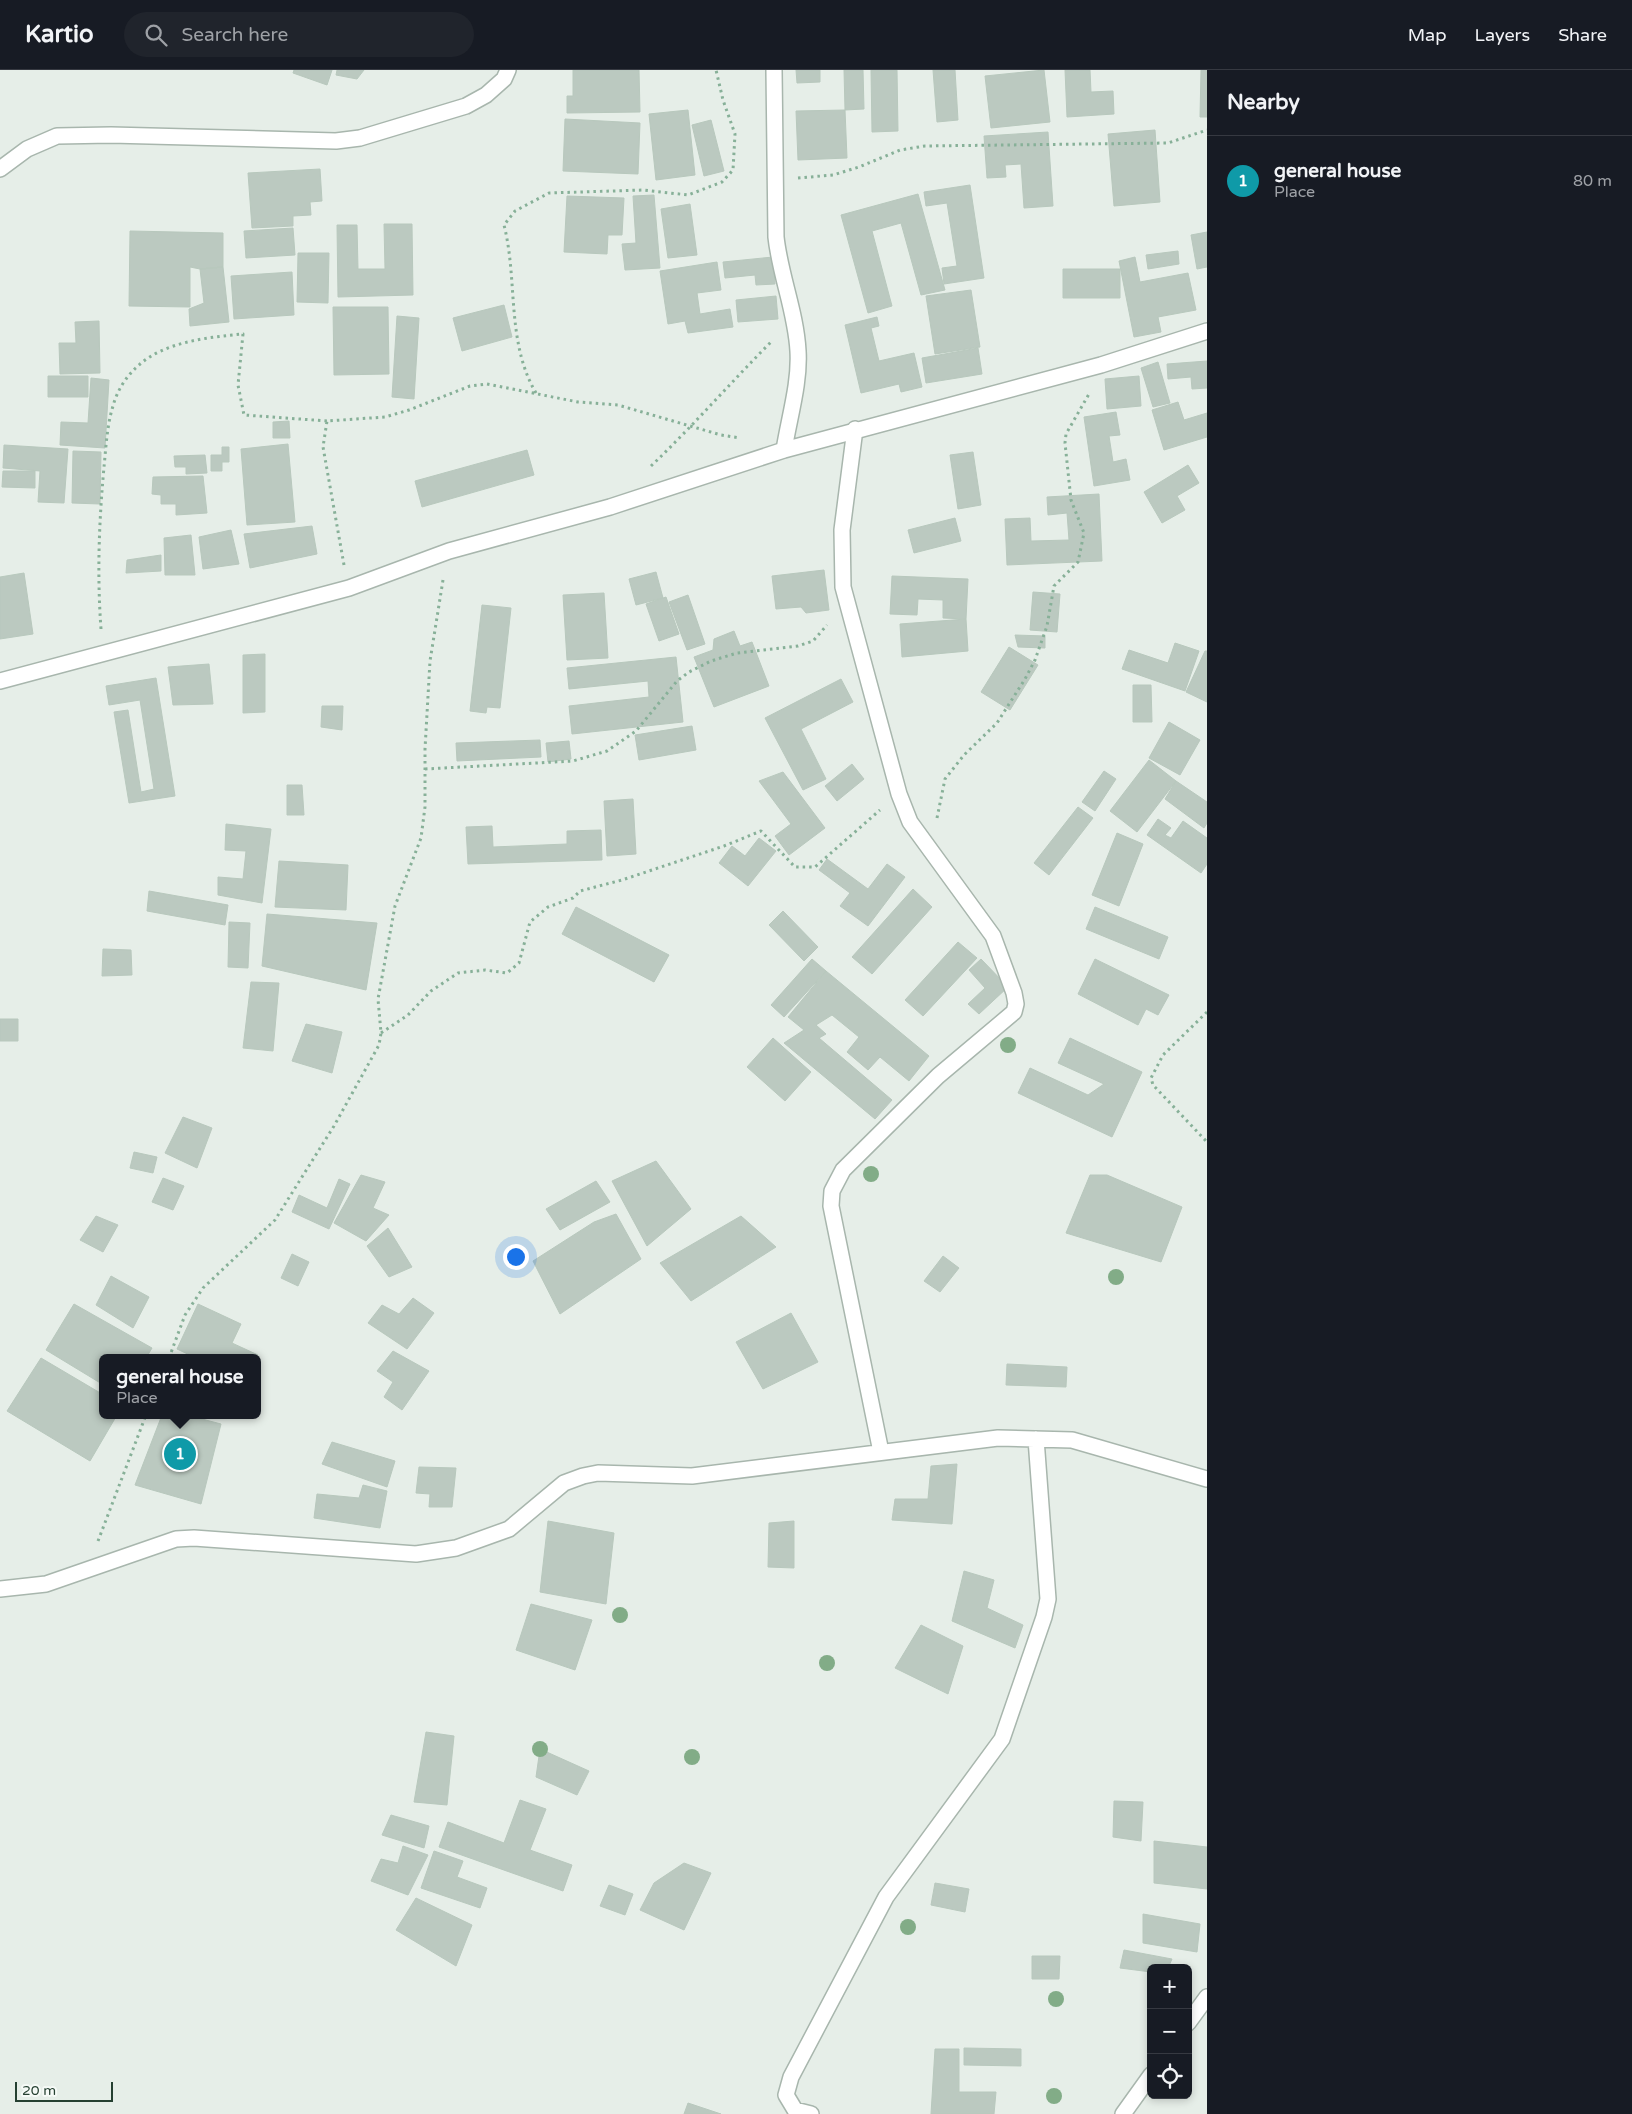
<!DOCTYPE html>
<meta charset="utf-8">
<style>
body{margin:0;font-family:"Varela Round",sans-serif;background:#20242c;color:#f1f3f6}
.controls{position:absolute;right:15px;bottom:15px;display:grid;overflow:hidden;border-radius:8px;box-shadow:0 2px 8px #0003}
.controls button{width:45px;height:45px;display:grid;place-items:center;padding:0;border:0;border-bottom:1px solid #363941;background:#171b24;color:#f1f3f6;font:25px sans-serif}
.scale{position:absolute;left:15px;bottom:12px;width:98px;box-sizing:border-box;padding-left:5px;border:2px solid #254031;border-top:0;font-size:14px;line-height:18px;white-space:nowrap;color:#254031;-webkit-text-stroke:4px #f6faf7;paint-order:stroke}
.you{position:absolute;left:515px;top:1186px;width:18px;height:18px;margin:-12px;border:4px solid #fff;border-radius:50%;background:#1a73e8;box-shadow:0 0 0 8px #1a73e833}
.badge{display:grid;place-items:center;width:32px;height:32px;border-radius:50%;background:#d93025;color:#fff;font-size:16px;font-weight:700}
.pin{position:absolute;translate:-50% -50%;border:2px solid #fff;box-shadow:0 1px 5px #0006}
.popup{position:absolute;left:99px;top:1284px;width:162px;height:65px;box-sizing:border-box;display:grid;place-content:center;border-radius:8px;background:#171b24;filter:drop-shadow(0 1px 4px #0005);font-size:16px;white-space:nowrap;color:#9ea1a6}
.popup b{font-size:19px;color:#f1f3f6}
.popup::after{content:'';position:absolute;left:50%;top:100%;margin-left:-10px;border:10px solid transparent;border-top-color:#171b24}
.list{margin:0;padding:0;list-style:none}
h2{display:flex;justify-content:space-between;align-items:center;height:65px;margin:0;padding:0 20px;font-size:21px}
h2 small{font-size:16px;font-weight:400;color:#9ea1a6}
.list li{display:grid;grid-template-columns:32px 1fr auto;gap:15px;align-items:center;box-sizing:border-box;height:90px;padding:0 20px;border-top:1px solid #363941}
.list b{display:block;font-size:19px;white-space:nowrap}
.list p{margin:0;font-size:16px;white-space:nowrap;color:#9ea1a6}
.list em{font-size:16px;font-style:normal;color:#9ea1a6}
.icon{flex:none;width:28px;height:28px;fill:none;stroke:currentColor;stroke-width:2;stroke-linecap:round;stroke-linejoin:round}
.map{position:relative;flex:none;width:1207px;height:2044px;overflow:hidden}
header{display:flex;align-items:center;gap:30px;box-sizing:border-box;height:70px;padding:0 25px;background:#171b24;border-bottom:1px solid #363941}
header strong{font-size:24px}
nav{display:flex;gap:28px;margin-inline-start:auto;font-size:18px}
.search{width:350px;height:45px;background:#20242c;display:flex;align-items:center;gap:12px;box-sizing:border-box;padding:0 18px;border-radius:28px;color:#9ea1a6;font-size:19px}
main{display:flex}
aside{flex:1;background:#171b24}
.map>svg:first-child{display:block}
.building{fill:#bbc9c0;stroke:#b8c8bd}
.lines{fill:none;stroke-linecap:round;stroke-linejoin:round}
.street-casing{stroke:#a8b6ad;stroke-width:18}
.path{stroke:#87b098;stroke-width:3;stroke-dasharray:2.5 4;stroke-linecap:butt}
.street{stroke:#fff;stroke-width:15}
.tree{fill:#82ac87}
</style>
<header>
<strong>Kartio</strong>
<div class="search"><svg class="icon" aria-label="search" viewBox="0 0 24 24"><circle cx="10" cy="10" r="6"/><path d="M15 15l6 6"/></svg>Search here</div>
<nav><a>Map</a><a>Layers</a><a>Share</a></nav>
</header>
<main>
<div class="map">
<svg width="1207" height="2044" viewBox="0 0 1207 2044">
<rect width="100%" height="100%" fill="#e6eee8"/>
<path class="building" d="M 294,0 L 332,0 L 327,15 L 293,3 Z
M 337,0 L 364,0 L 357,9 L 336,5 Z
M 573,0 L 639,0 L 640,42 L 567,43 L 567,26 L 573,26 Z
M 796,0 L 820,0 L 820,12 L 797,13 Z
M 844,0 L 863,0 L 864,39 L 845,40 Z
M 871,0 L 897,0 L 898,61 L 872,62 Z
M 933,0 L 955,0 L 958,50 L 937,52 Z
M 1044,0 L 1050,52 L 991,58 L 985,6 Z
M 1065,0 L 1090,0 L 1091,22 L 1113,21 L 1114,44 L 1067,47 Z
M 1201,0 L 1207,0 L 1207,47 L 1200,47 Z
M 688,40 L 695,105 L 656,110 L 649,44 Z
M 845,40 L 847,88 L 798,90 L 796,41 Z
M 565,49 L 640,53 L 638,104 L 563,101 Z
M 711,50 L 724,101 L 704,106 L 692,55 Z
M 1155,60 L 1160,132 L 1114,136 L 1108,64 Z
M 1048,62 L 1053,136 L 1024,138 L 1021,94 L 1005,95 L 1006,107 L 987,108 L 984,66 Z
M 320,99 L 322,131 L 310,132 L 311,145 L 293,146 L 293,156 L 252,158 L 248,103 Z
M 970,115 L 984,208 L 944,214 L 942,198 L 957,196 L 947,133 L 926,136 L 924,122 Z
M 918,124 L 945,220 L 921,225 L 901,153 L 872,161 L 892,236 L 868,243 L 841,145 Z
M 654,125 L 660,198 L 625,200 L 622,174 L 636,173 L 633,126 Z
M 567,126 L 624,128 L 622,165 L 608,165 L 607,184 L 564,182 Z
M 690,134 L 697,185 L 668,188 L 661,139 Z
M 384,154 L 412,154 L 413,225 L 338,227 L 337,155 L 357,155 L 358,199 L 385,199 Z
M 293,158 L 295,185 L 246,188 L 244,161 Z
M 130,161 L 223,163 L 223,197 L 200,199 L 190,197 L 190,237 L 129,236 Z
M 1207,162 L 1207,197 L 1197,199 L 1191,165 Z
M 1178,181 L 1179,194 L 1148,199 L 1146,185 Z
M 298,183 L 329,183 L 328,233 L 297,232 Z
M 773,187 L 775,214 L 756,215 L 755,205 L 725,208 L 723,192 Z
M 1135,187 L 1140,212 L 1188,203 L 1196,240 L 1158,247 L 1161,262 L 1134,267 L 1119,191 Z
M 717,192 L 721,220 L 697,223 L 700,244 L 730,239 L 733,257 L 688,263 L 685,251 L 668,254 L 660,201 Z
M 223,197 L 229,252 L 190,256 L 189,239 L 204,233 L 200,199 Z
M 1063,199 L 1120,199 L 1120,228 L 1063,228 Z
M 292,202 L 294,245 L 234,249 L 231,206 Z
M 971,220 L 980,277 L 935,284 L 926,226 Z
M 776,226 L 778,249 L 738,252 L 736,230 Z
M 504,235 L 512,267 L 462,281 L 453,248 Z
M 333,237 L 388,237 L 389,304 L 334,305 Z
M 397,246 L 419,248 L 414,329 L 392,327 Z
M 877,247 L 879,256 L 871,258 L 879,291 L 914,283 L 922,317 L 901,322 L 899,314 L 861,323 L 845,255 Z
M 99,251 L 100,303 L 60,304 L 59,273 L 76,273 L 75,252 Z
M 978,278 L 982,304 L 926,313 L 922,288 Z
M 1207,291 L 1207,318 L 1192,319 L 1191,307 L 1168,309 L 1167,294 Z
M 1158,292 L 1170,333 L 1153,337 L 1141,298 Z
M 48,306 L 88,306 L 88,327 L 48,327 Z
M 1139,306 L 1141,336 L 1107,339 L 1105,309 Z
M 91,308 L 109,310 L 105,378 L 60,375 L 61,352 L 88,353 Z
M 1178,332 L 1184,350 L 1207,343 L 1207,367 L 1164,380 L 1152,340 Z
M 1116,342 L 1120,365 L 1109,366 L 1113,392 L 1126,389 L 1130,410 L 1094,416 L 1084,347 Z
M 289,351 L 290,368 L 273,368 L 273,352 Z
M 288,374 L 295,452 L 247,455 L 241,379 Z
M 4,375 L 68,379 L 64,433 L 38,432 L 40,401 L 3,398 Z
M 222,377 L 229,377 L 229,392 L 222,392 L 222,401 L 211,401 L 211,385 L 222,385 Z
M 527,380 L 534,405 L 422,437 L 415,411 Z
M 73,381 L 101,382 L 100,434 L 72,433 Z
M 973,382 L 981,435 L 958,439 L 950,385 Z
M 205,385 L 207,403 L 186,404 L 186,397 L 175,397 L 174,386 Z
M 1188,395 L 1199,413 L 1177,426 L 1185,440 L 1162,453 L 1144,422 Z
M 3,401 L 35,401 L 35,418 L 2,417 Z
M 203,406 L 207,443 L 176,445 L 176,434 L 161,434 L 161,425 L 152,424 L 153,407 Z
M 1099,424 L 1102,491 L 1007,495 L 1005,449 L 1030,448 L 1031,471 L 1069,470 L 1067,443 L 1048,445 L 1047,427 Z
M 955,448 L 961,471 L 914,483 L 908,460 Z
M 312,456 L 317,484 L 250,498 L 244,464 Z
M 231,460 L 239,494 L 203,499 L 199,467 Z
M 191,465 L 195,505 L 165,505 L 164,468 Z
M 161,485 L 161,501 L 126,503 L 127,490 Z
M 824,500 L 829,540 L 806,543 L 801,537 L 776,539 L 772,506 Z
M 656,502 L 663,528 L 636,535 L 629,509 Z
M 24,503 L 33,564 L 0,569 L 0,507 Z
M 892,506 L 968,509 L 966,549 L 943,548 L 943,530 L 918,529 L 917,545 L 890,544 Z
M 1033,522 L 1060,524 L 1057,562 L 1030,560 Z
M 604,523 L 608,588 L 567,590 L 563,525 Z
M 688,525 L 705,574 L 687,580 L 669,532 Z
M 666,527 L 679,564 L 659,571 L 646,534 Z
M 482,535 L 511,538 L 500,638 L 487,637 L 486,643 L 470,641 Z
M 966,549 L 968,581 L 902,587 L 900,554 Z
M 734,561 L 740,576 L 752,572 L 769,616 L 714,637 L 694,587 L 713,580 L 714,569 Z
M 1015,565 L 1045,566 L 1045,578 L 1018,577 Z
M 1175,573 L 1199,581 L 1185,621 L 1122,599 L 1129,580 L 1168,593 Z
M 1009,577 L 1038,595 L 1010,640 L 981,622 Z
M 1205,581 L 1207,581 L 1207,632 L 1186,622 Z
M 265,584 L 265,642 L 243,643 L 243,585 Z
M 676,587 L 683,652 L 572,664 L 569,636 L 649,627 L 648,611 L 569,619 L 567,598 Z
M 209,594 L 213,634 L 173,635 L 168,597 Z
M 156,608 L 175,726 L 129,733 L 114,642 L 128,640 L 141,722 L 154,719 L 140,630 L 109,635 L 106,616 Z
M 841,609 L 853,632 L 801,659 L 826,709 L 803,720 L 765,648 Z
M 1133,615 L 1151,615 L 1152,652 L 1133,652 Z
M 322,636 L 343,636 L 342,660 L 321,657 Z
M 1169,652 L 1200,670 L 1180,705 L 1149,688 Z
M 692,656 L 696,680 L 639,690 L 635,665 Z
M 540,670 L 541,687 L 457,691 L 456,673 Z
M 569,671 L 571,689 L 548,692 L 546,673 Z
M 1149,690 L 1176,711 L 1137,762 L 1110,741 Z
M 852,694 L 864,709 L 837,731 L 825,716 Z
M 1104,701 L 1116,709 L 1095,741 L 1082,732 Z
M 783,702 L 825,758 L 789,785 L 775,766 L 791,754 L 759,711 Z
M 1176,711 L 1207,732 L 1207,753 L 1204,758 L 1165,729 Z
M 287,715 L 302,715 L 304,745 L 287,745 Z
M 633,729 L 636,784 L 607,786 L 604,731 Z
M 1078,737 L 1093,748 L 1049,805 L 1034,793 Z
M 1158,749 L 1171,758 L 1165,765 L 1171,768 L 1183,751 L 1207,768 L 1207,794 L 1201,803 L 1147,765 Z
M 226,754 L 271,759 L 262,833 L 218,825 L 218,807 L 243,809 L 246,781 L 225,780 Z
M 492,756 L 493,777 L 567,774 L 567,761 L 601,760 L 602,790 L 468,794 L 466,757 Z
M 1117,763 L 1143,774 L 1119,836 L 1092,825 Z
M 759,768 L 776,781 L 748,816 L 719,793 L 732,776 L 745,786 Z
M 827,789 L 868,819 L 887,794 L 905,807 L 868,856 L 840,836 L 850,823 L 819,800 Z
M 279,791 L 348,795 L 346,840 L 275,837 Z
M 913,819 L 932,837 L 872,904 L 852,887 Z
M 149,821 L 228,835 L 225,855 L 147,841 Z
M 576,837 L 669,885 L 654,912 L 562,864 Z
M 1095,837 L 1168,867 L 1159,889 L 1086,859 Z
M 783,841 L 818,877 L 804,891 L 769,855 Z
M 267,844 L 377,853 L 366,920 L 262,896 Z
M 229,852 L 250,853 L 248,898 L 228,897 Z
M 958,872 L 977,888 L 923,946 L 905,930 Z
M 103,879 L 131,880 L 132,905 L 102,906 Z
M 812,889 L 826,901 L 784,947 L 771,935 Z
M 981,889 L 1008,917 L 979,944 L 968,934 L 985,918 L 969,900 Z
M 1095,889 L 1169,925 L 1158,945 L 1146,939 L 1138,955 L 1078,924 Z
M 826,901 L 929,986 L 909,1011 L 880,987 L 868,1000 L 847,982 L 859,967 L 832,945 L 816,955 L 826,964 L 819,968 L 892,1030 L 875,1049 L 784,973 L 804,960 L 788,947 Z
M 251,912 L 279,913 L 273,981 L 243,978 Z
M 0,949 L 18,949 L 18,971 L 0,971 Z
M 306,954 L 342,962 L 332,1003 L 292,991 Z
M 773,968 L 811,1002 L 785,1031 L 747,997 Z
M 1070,968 L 1142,1002 L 1112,1067 L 1018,1023 L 1030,998 L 1088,1025 L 1104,1014 L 1058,993 Z
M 183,1047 L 212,1058 L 197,1098 L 165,1083 Z
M 134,1082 L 157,1087 L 153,1103 L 130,1098 Z
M 656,1091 L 691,1139 L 647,1176 L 612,1111 Z
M 361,1105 L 385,1112 L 373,1138 L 389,1145 L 366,1171 L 334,1153 Z
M 1090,1105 L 1107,1105 L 1182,1137 L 1161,1192 L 1066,1163 Z
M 163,1108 L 184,1116 L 173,1140 L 152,1132 Z
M 339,1109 L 350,1114 L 329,1159 L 292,1142 L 299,1125 L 327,1138 Z
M 596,1111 L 610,1132 L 560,1160 L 546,1139 Z
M 616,1144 L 641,1189 L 560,1244 L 533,1191 L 594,1152 Z
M 96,1146 L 118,1155 L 103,1182 L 80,1170 Z
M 741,1146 L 776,1177 L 691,1231 L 660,1193 Z
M 388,1158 L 412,1197 L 389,1207 L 367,1176 Z
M 292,1184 L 309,1192 L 298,1216 L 281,1208 Z
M 943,1186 L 959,1198 L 940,1222 L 924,1211 Z
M 111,1206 L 149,1227 L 133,1258 L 96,1235 Z
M 413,1228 L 434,1243 L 407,1279 L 368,1253 L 382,1235 L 399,1244 Z
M 74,1234 L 152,1278 L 146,1288 L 102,1288 L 102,1314 L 46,1280 Z
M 198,1234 L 241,1254 L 232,1273 L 258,1285 L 256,1288 L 196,1288 L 177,1279 Z
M 791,1243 L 818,1292 L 763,1319 L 736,1272 Z
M 393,1281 L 429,1301 L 402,1340 L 384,1327 L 393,1312 L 377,1301 Z
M 41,1288 L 102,1324 L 102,1345 L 117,1345 L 90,1391 L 7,1341 Z
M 1007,1294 L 1067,1297 L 1066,1317 L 1006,1315 Z
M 162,1345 L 187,1345 L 221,1354 L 201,1434 L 135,1415 Z
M 332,1372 L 395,1391 L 387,1417 L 322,1394 Z
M 957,1394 L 952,1454 L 892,1450 L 895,1429 L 928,1429 L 931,1396 Z
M 419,1397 L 456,1398 L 452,1437 L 429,1437 L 430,1424 L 416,1423 Z
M 363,1415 L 387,1421 L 380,1458 L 314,1448 L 317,1424 L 359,1428 Z
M 548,1451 L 614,1463 L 606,1534 L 540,1522 Z
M 794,1451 L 794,1498 L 768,1497 L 769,1453 Z
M 964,1501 L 994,1510 L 987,1538 L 1023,1555 L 1015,1578 L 952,1551 Z
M 531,1534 L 592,1550 L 575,1600 L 516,1580 Z
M 921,1555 L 963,1576 L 948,1624 L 895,1598 Z
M 426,1662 L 454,1666 L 447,1735 L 414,1732 Z
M 540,1679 L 589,1701 L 577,1725 L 536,1707 Z
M 520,1730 L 546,1739 L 530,1780 L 572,1795 L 563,1821 L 439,1777 L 448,1752 L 504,1773 Z
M 1114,1731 L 1143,1732 L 1141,1771 L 1113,1767 Z
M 391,1745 L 429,1756 L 424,1778 L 382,1765 Z
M 1154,1771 L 1207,1777 L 1207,1819 L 1154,1813 Z
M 403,1776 L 428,1785 L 408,1825 L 371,1811 L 381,1789 L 398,1793 Z
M 434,1781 L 463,1791 L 457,1807 L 487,1818 L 480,1838 L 421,1818 Z
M 684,1793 L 711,1803 L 684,1860 L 640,1840 L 654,1813 Z
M 935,1813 L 969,1819 L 965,1842 L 931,1835 Z
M 609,1815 L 633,1824 L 625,1845 L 600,1836 Z
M 416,1828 L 472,1855 L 456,1896 L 396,1860 Z
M 1143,1844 L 1200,1854 L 1197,1882 L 1143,1873 Z
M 1124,1880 L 1172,1889 L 1168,1898 L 1151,1898 L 1151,1902 L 1120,1898 Z
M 1032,1886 L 1060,1886 L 1059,1909 L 1032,1909 Z
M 964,1978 L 1021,1979 L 1021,1996 L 964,1995 Z
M 935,1979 L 959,1979 L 959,2022 L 996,2022 L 994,2044 L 931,2044 Z
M 688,2033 L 721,2044 L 684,2044 Z"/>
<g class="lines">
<defs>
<path id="street" d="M 774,0 L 776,167 C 780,205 796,242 798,281 C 800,313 789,348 784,380
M 0,99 L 27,79 L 57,66 L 111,65 L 336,71 L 360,68 L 466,36 L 486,25 L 504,9 L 508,0
M 855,359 L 842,460 L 843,517 L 899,724 L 910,752 L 993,866 L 1014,923 L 1016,934 L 1014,942 L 938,1006 L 843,1100 L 832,1121 L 831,1136 L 881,1382
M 0,611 L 349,518 L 449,481 L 610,437 L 784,380 L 1101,295 L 1207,261
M 0,1519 L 46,1514 L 176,1469 L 194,1468 L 416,1484 L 456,1478 L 509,1459 L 564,1413 L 583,1406 L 598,1403 L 692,1406 L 998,1368 L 1072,1370 L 1207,1409
M 1188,1953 L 1207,1927
M 811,2044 L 795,2040 L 786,2025 L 791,2007 L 886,1827 L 1002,1669 L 1044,1547 L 1048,1529 L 1036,1369
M 1123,2044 L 1151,2005"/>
</defs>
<use href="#street" class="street-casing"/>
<path class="path" d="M 798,108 L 833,105 L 859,97 L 900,80 L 925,76 L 1168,73 L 1207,60
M 536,323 C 506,272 518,210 504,155 L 515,141 L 549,123 L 643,120 L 688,125 L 722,112 L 733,100 L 735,64 L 723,30 L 716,0
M 651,396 C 693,356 731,312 772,271
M 344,495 L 323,377 L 327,351 L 385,347 L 409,340 L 470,316 L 487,314 L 578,332 L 618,335 L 721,365 L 740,368
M 101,559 C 97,504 99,452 104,397 C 106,377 107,355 113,336 C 117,321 126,306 139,295 C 164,272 209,267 243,264 L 238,315 L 244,345 L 327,351
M 425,699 L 573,691 L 607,681 L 636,661 L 677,611 L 689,602 L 711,591 L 737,583 L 798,576 L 813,571 L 827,555
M 937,748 L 945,709 L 964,685 L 997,653 L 1025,609 L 1035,590 L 1047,556 L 1054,516 L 1078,492 L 1084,463 L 1071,430 L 1065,373 L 1066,364 L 1089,324
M 1207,942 L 1163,985 L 1151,1008 L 1153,1015 L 1207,1072
M 381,963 L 408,945 L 431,921 L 458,903 L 485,900 L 507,903 L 519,893 L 530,852 L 548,837 L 573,828 L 580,821 L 622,810 L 724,776 L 761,761 L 795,797 L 815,797 L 880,740
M 169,1288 L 185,1245 L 203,1218 L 275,1150 L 334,1056 L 379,975 L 381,963 L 378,929 L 395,836 L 421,768 L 425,737 L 425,679 L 430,591 L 443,510
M 98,1471 L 146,1345"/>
<use href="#street" class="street"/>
</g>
<g class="tree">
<circle cx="1008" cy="975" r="8"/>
<circle cx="871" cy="1104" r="8"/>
<circle cx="1116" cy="1207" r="8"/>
<circle cx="620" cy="1545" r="8"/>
<circle cx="827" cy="1593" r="8"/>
<circle cx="540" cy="1679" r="8"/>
<circle cx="692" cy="1687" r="8"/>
<circle cx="908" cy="1857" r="8"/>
<circle cx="1056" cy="1929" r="8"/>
<circle cx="1054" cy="2026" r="8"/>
</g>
</svg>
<div class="controls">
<button>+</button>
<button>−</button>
<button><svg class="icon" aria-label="locate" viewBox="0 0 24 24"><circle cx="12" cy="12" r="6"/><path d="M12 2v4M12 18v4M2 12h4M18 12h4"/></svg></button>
</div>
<div class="scale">20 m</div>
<div class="you"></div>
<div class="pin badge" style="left:180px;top:1384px;background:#0f9aa8">1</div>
<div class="popup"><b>general house</b>Place</div>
</div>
<aside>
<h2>Nearby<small></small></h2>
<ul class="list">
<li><span class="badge" style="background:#0f9aa8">1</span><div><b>general house</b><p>Place</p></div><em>80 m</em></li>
</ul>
</aside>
</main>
